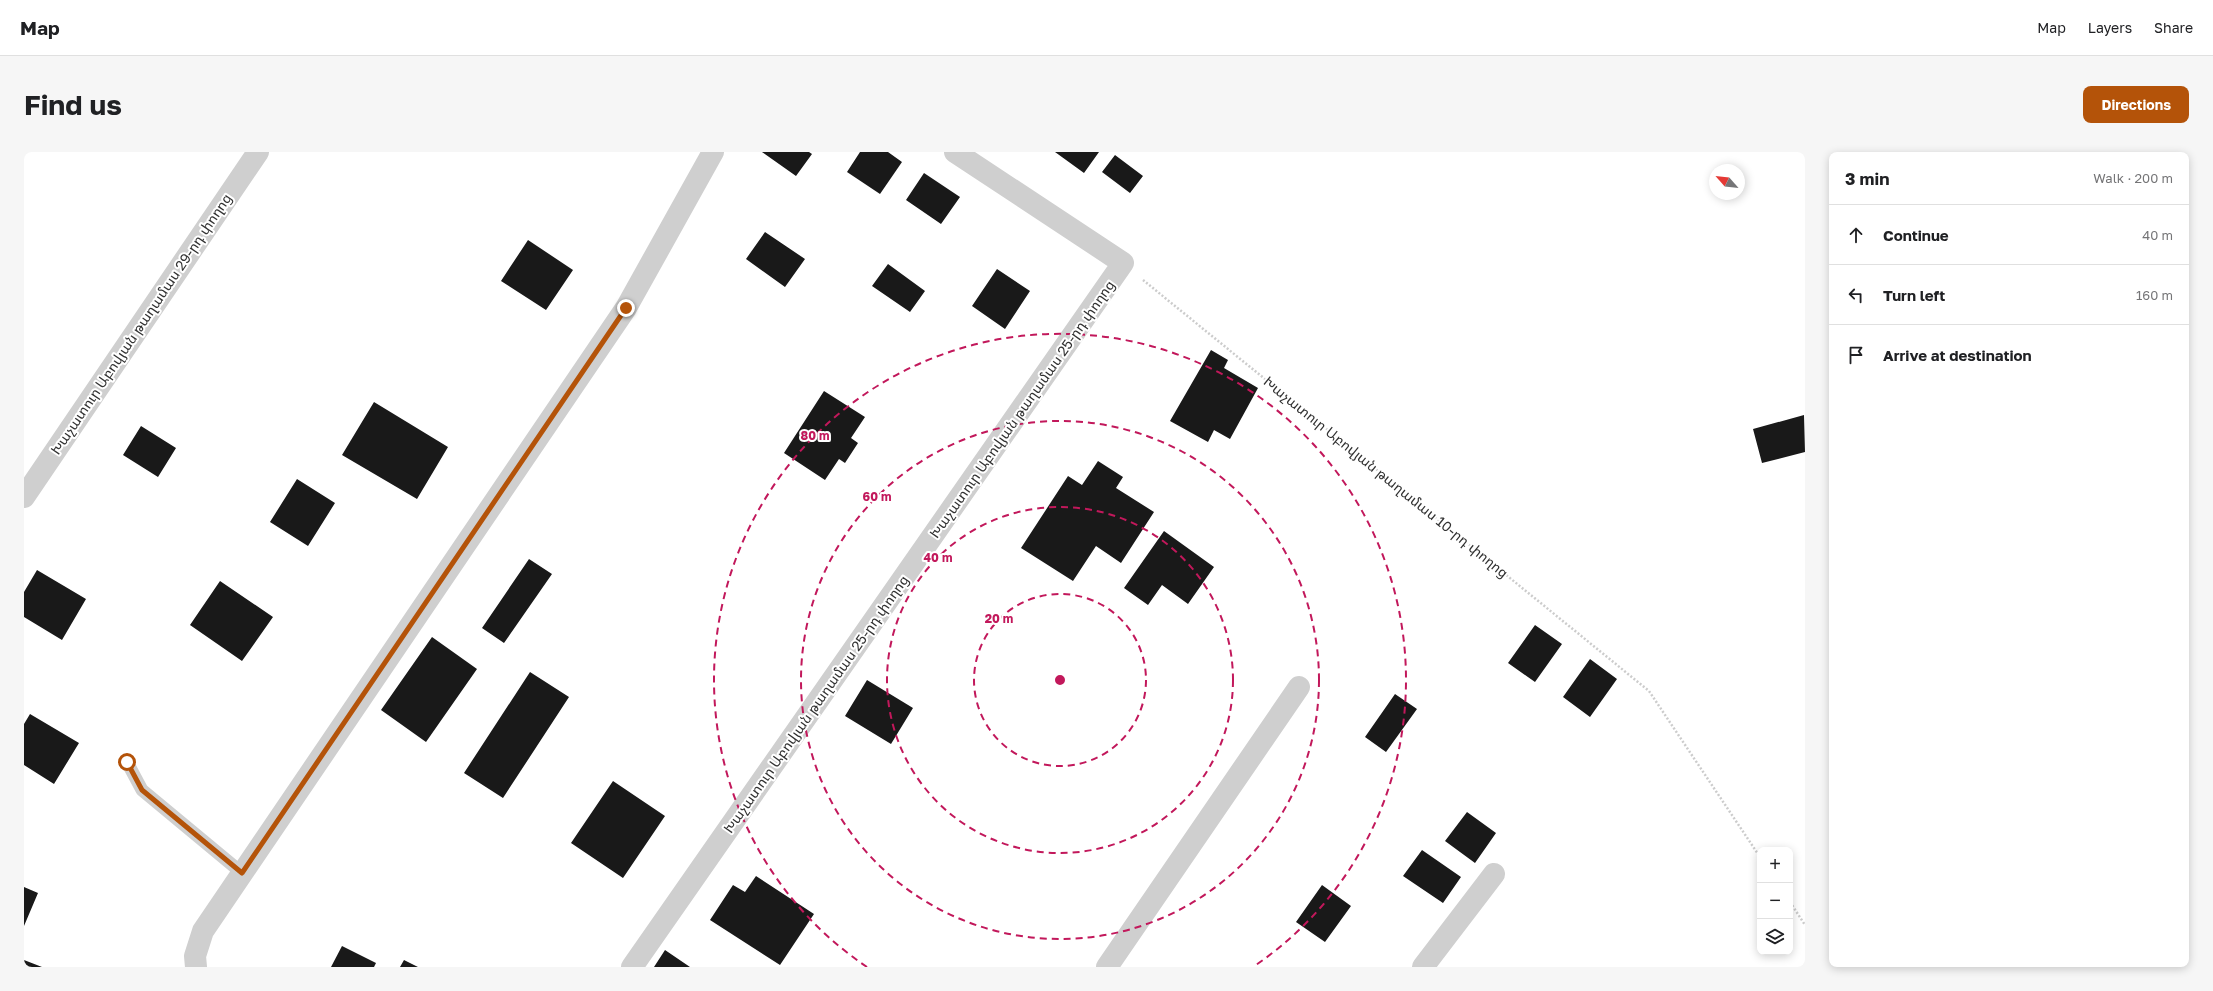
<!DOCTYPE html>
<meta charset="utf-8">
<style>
body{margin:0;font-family:"Golos Text","Noto Sans Armenian",sans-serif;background:#f6f6f6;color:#202124}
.controls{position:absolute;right:12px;bottom:12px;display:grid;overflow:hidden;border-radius:8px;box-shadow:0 2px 10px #0003}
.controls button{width:36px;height:36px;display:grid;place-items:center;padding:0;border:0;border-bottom:1px solid #e0e0e0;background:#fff;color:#202124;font:20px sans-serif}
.compass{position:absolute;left:1685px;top:12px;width:36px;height:36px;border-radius:50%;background:#fff;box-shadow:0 2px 10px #0003;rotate:297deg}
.stop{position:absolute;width:12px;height:12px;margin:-9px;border:3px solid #b45309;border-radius:50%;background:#fff}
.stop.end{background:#b45309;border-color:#fff;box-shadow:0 1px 4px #0008}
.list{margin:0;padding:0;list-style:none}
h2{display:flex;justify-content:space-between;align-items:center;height:52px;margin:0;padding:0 16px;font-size:17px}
h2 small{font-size:13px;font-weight:400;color:#757577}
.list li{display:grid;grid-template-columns:26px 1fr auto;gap:12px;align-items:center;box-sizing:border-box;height:60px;padding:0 16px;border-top:1px solid #e0e0e0}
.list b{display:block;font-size:15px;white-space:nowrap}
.list em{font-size:13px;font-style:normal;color:#757577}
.icon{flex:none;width:22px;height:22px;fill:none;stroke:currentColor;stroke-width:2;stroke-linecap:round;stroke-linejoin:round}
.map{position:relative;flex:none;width:1781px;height:815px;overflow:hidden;border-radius:8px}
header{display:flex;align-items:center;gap:24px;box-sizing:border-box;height:56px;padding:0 20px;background:#fff;border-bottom:1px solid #e0e0e0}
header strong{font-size:19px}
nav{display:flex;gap:22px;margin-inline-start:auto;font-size:14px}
.intro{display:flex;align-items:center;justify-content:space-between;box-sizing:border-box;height:96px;padding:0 24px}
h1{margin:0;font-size:28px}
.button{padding:10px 18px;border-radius:8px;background:#b45309;color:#fff;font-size:14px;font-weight:700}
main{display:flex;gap:24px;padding:0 24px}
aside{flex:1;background:#fff;border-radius:8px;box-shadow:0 2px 10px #0003}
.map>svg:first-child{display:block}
.building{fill:#191919}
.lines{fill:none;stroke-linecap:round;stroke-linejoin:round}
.path{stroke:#ccc;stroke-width:2.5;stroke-dasharray:2 2;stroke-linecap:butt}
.lane{stroke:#cfcfcf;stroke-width:13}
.street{stroke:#cfcfcf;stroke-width:22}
.route{stroke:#b45309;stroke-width:5}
.ring{fill:none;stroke:#c2185b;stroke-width:2;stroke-dasharray:7 5}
.labels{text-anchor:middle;stroke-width:4;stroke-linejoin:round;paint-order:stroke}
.street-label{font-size:14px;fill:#323232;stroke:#fff}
.centre{fill:#c2185b;stroke:#fff;stroke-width:2}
.ring-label{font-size:12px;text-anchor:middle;font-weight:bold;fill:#c2185b;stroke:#fff;stroke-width:4;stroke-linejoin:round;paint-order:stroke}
</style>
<header>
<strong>Map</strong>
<nav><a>Map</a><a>Layers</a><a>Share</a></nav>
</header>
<div class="intro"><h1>Find us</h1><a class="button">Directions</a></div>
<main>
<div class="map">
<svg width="1781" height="815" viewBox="0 0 1781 815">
<rect width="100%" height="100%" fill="#fff"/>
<path class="building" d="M 738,0 L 785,0 L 788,2 L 772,24 Z
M 836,0 L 864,0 L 878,10 L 856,42 L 823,20 Z
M 1031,0 L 1075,0 L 1060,21 Z
M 1091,3 L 1119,24 L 1106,41 L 1078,20 Z
M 900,21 L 936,45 L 917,72 L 882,48 Z
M 741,80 L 781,107 L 761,135 L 722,107 Z
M 504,88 L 549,118 L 522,158 L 477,129 Z
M 864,112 L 901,139 L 886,160 L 848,134 Z
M 973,117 L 1006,139 L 981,177 L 948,154 Z
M 1187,198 L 1204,208 L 1200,216 L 1234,236 L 1206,287 L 1190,278 L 1184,290 L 1146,269 Z
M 800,239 L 841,265 L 827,286 L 834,291 L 821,311 L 815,307 L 801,328 L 760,301 Z
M 350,250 L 424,295 L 393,347 L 318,303 Z
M 1780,263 L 1781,300 L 1738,311 L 1729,277 Z
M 117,274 L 152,296 L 134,325 L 99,303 Z
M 1074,309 L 1099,325 L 1092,336 L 1130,360 L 1097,411 L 1072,394 L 1049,429 L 997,396 L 1044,324 L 1058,333 Z
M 273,327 L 311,351 L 284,394 L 246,370 Z
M 1140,379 L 1190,415 L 1164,452 L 1138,433 L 1124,453 L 1100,436 Z
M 505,407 L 528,422 L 480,491 L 458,476 Z
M 13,418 L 62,447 L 38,488 L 0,465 L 0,440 Z
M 196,429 L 249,465 L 218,509 L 166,473 Z
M 1511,473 L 1538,492 L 1511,530 L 1484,511 Z
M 408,485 L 453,517 L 402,590 L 357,558 Z
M 1566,507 L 1593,527 L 1566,565 L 1539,545 Z
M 506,520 L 545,545 L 479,646 L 440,621 Z
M 843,528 L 889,556 L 867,592 L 821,564 Z
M 1371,542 L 1393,557 L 1362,600 L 1341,585 Z
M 6,562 L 55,591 L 30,632 L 0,613 L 0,572 Z
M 589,629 L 641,664 L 599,726 L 547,691 Z
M 1443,660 L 1472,681 L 1451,711 L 1421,689 Z
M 1398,698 L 1437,725 L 1419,751 L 1379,724 Z
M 732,724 L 790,762 L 756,813 L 686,768 L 709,733 L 721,740 Z
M 1298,733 L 1327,754 L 1301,790 L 1272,770 Z
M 0,735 L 14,741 L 0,774 Z
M 318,794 L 352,811 L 350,815 L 307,815 Z
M 641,798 L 666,815 L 630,815 Z
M 0,808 L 18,815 L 0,815 Z
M 380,808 L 394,815 L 376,815 Z"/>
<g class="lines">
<path class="path" d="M 1119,128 L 1625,539 L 1736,705
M 1766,750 L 1781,773"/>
<path class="lane" d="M 103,610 L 118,638 L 218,721"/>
<path class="street" d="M 0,345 L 234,0
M 172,815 L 171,804 L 179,779 L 602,156 L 689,0
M 608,815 L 1099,111 L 931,0
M 1083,815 L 1275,535
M 1399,815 L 1470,722"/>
</g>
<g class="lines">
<path class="route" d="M 103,610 L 118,638 L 218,721 L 602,156"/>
</g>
<g class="ring">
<circle cx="1036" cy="528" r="86"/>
<circle cx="1036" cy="528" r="173"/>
<circle cx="1036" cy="528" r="259"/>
<path d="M843 815A346 346 0 1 1 1229 815"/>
</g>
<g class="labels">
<g class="street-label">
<text transform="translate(117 172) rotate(-56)" y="5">Խաչատուր Աբովյան թաղամաս 29-րդ փողոց</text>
<text transform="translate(998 257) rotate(-55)" y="5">Խաչատուր Աբովյան թաղամաս 25-րդ փողոց</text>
<text transform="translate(1362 325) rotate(39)" y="5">Խաչատուր Աբովյան թաղամաս 10-րդ փողոց</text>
<text transform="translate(792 552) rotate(-55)" y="5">Խաչատուր Աբովյան թաղամաս 25-րդ փողոց</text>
</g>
</g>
<circle cx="1036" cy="528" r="6" class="centre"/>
<g class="ring-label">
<text x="791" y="288">80 m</text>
<text x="853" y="349">60 m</text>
<text x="914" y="410">40 m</text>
<text x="975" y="471">20 m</text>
</g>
</svg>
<div class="controls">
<button>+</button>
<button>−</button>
<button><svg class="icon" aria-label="layers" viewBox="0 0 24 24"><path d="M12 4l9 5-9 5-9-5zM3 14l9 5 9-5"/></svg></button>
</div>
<svg class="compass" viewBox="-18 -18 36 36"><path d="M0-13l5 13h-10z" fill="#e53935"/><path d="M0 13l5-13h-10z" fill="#757577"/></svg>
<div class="stop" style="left:103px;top:610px"></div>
<div class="stop end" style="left:602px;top:156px"></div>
</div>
<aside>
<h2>3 min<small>Walk · 200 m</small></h2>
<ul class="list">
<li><svg class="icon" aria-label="ahead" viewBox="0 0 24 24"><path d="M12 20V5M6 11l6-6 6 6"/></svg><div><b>Continue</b></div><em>40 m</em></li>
<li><svg class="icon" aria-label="left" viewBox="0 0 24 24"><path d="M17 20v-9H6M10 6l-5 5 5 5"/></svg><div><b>Turn left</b></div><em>160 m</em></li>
<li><svg class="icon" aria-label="arrive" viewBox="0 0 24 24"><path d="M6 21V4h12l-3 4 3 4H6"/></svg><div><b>Arrive at destination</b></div></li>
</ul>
</aside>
</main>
